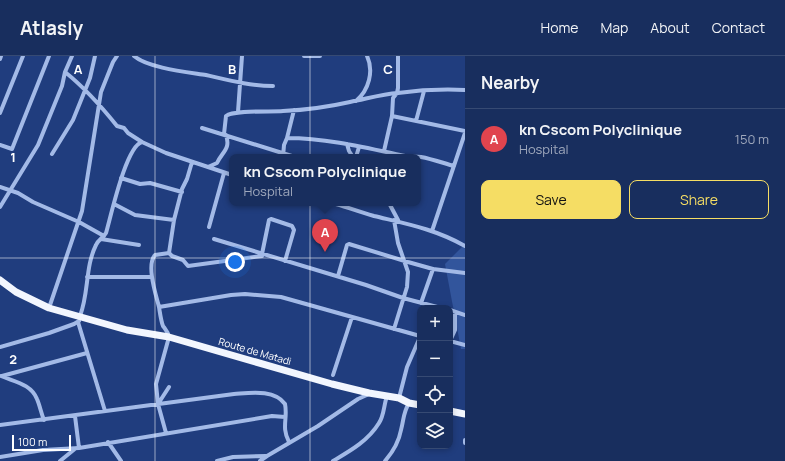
<!DOCTYPE html>
<meta charset="utf-8">
<style>
body{margin:0;font-family:Manrope,sans-serif;background:#213664;color:#f1f3f6}
.controls{position:absolute;right:12px;bottom:12px;display:grid;overflow:hidden;border-radius:8px;box-shadow:0 2px 6px #0003}
.controls button{width:36px;height:36px;display:grid;place-items:center;padding:0;border:0;border-bottom:1px solid #364a73;background:#182e5e;color:#f1f3f6;font:20px sans-serif}
.scale{position:absolute;left:12px;bottom:10px;width:59px;box-sizing:border-box;padding-left:4px;border:2px solid #fff;border-top:0;font-size:11px;line-height:14px;white-space:nowrap;color:#fff;-webkit-text-stroke:3px #203d7e;paint-order:stroke}
.you{position:absolute;left:235px;top:206px;width:14px;height:14px;margin:-10px;border:3px solid #fff;border-radius:50%;background:#1a73e8;box-shadow:0 0 0 6px #1a73e833}
.badge{display:grid;place-items:center;width:26px;height:26px;border-radius:50%;background:#f5dd64;color:#fff;font-size:13px;font-weight:700}
.pin{position:absolute;translate:-50% -33px;filter:drop-shadow(0 1px 2px #0008)}
.pin::after{content:'';position:absolute;top:21px;width:14px;height:12px;background:inherit;clip-path:polygon(0 0,100% 0,50% 100%)}
.popup{position:absolute;left:229px;top:98px;width:192px;height:52px;box-sizing:border-box;display:grid;place-content:center;border-radius:8px;background:#182e5e;filter:drop-shadow(0 1px 3px #0005);font-size:13px;white-space:nowrap;color:#9fa8bc}
.popup b{font-size:15px;color:#f1f3f6}
.popup::after{content:'';position:absolute;left:50%;top:100%;margin-left:-8px;border:8px solid transparent;border-top-color:#182e5e}
.list{margin:0;padding:0;list-style:none}
h2{display:flex;justify-content:space-between;align-items:center;height:52px;margin:0;padding:0 16px;font-size:17px}
h2 small{font-size:13px;font-weight:400;color:#9fa8bc}
.list li{display:grid;grid-template-columns:26px 1fr auto;gap:12px;align-items:center;box-sizing:border-box;height:60px;padding:0 16px;border-top:1px solid #364a73}
.list b{display:block;font-size:15px;white-space:nowrap}
.list p{margin:0;font-size:13px;white-space:nowrap;color:#9fa8bc}
.list em{font-size:13px;font-style:normal;color:#9fa8bc}
.actions{display:flex;gap:8px;padding:12px 16px}
.actions a{flex:1;padding:9px 0;border:1px solid #f5dd64;border-radius:8px;text-align:center;font-size:14px;color:#f5dd64}
.actions .main{background:#f5dd64;color:#111}
.icon{flex:none;width:22px;height:22px;fill:none;stroke:currentColor;stroke-width:2;stroke-linecap:round;stroke-linejoin:round}
.map{position:relative;flex:none;width:465px;height:405px;overflow:hidden}
header{display:flex;align-items:center;gap:24px;box-sizing:border-box;height:56px;padding:0 20px;background:#182e5e;border-bottom:1px solid #364a73}
header strong{font-size:19px}
nav{display:flex;gap:22px;margin-inline-start:auto;font-size:14px}
main{display:flex}
aside{flex:1;background:#182e5e}
.map>svg:first-child{display:block}
.green{fill:#32559c}
.lines{fill:none;stroke-linecap:round;stroke-linejoin:round}
.minor{stroke:#a3bae7;stroke-width:4}
.trunk{stroke:#f2f6fe;stroke-width:7}
.grid{fill:none;stroke:#fff;stroke-width:1;stroke-opacity:0.55}
.labels{text-anchor:middle;stroke-width:3.5;stroke-linejoin:round;paint-order:stroke}
.street-label{font-size:10px;fill:#fff;stroke:#203d7e}
.grid-label{font-size:13px;text-anchor:middle;font-weight:bold;fill:#fff;stroke:#203d7e;stroke-width:3.5;stroke-linejoin:round;paint-order:stroke}
</style>
<header>
<strong>Atlasly</strong>
<nav><a>Home</a><a>Map</a><a>About</a><a>Contact</a></nav>
</header>
<main>
<div class="map">
<svg width="465" height="405" viewBox="0 0 465 405">
<rect width="100%" height="100%" fill="#203d7e"/>
<path class="green" d="M 465,188 L 465,293 L 461,293 L 445,208 Z"/>
<g class="lines">
<path class="minor" d="M 134,0 C 148,12 187,16 206,19 C 228,24 250,30 273,30
M 304,0 L 320,0
M 0,3 L 1,0
M 65,16 C 85,32 101,50 117,70 L 124,72 L 128,77 L 142,86 L 166,97 L 232,119
M 356,45 C 369,34 374,15 367,0
M 238,56 L 242,0
M 0,57 L 23,0
M 392,60 L 465,75
M 416,65 L 424,35
M 202,72 L 295,101
M 224,78 L 226,60 C 234,54 271,56 283,55 C 305,54 328,51 350,46 C 366,43 382,38 398,37 C 420,34 443,33 465,34
M 287,82 C 325,82 363,91 400,99 C 407,101 414,100 421,101 C 432,103 443,107 454,110
M 347,88 L 349,95 L 353,101
M 0,89 L 12,93 L 49,0
M 384,95 L 392,60 L 393,42 L 397,37 L 398,32 L 398,0
M 52,98 L 73,64 L 90,22 L 95,0
M 283,101 L 284,89 L 287,82 L 294,54
M 356,101 L 359,91
M 208,111 L 217,107 C 222,96 231,93 226,79
M 121,122 L 140,128 L 150,127 L 182,136
M 0,131 L 18,137 L 33,146 L 79,166 L 104,180
M 333,147 C 346,151 360,156 374,160 C 407,168 435,173 465,190
M 389,147 L 398,164
M 114,148 L 135,159 L 174,164
M 0,151 L 38,89 L 62,30 L 65,16 L 72,0
M 209,171 L 224,117
M 432,175 L 465,77
M 101,183 L 139,189
M 214,183 L 366,229 L 403,242 L 441,252
M 169,197 L 172,200 L 183,204 L 188,210 L 262,200
M 262,198 L 269,164 L 271,163 L 292,170 L 294,174 L 285,205
M 338,220 L 347,189 L 349,188 L 408,206 L 433,213 L 465,217
M 87,221 L 152,221
M 421,247 L 433,213
M 159,251 L 231,239 L 245,238 L 281,241 L 420,280
M 49,252 L 82,155 L 101,36 L 113,6 L 117,0
M 450,254 L 465,259
M 80,260 C 89,237 85,211 96,189 C 98,184 103,182 106,177 C 111,160 126,90 142,86
M 78,266 L 105,355
M 394,273 L 407,231 L 408,216 L 398,187 L 394,164
M 450,285 L 455,274 L 455,256
M 450,285 L 465,289
M 0,291 L 49,277 L 74,268 L 79,265
M 333,319 L 352,261
M 1,320 C 15,326 31,328 37,343 C 40,350 41,357 44,364
M 2,320 L 87,297
M 399,342 L 407,311 L 420,281
M 158,348 L 169,331
M 75,360 L 79,392
M 0,369 L 234,338 C 250,337 274,333 285,348 C 288,362 281,371 289,386
M 166,377 L 158,348 L 156,328 L 169,281 C 168,276 166,274 163,270 C 161,265 160,257 159,251 C 156,239 146,209 155,199 L 169,197 L 174,164 L 182,133 L 187,123 L 192,106
M 465,384 L 465,387
M 108,386 L 121,405
M 0,401 L 43,394 L 79,392 L 272,360 L 285,361
M 60,405 L 76,392
M 217,405 L 233,401 L 266,400
M 260,405 L 267,400 L 318,370 L 358,343 L 369,338
M 333,405 C 350,395 368,385 379,367 C 384,360 384,348 387,340
M 385,405 C 392,397 399,385 401,374 C 404,363 403,357 409,347"/>
<path class="trunk" d="M 0,224 L 16,236 L 49,252 L 127,274 L 169,281 L 332,328 L 369,337 L 399,342 L 409,347 L 420,349
M 450,355 L 465,358"/>
</g>
<path class="grid" d="M 155,0 L 155,405M 310,0 L 310,405M 0,202 L 465,202"/>
<g class="labels">
<g class="street-label">
<text transform="translate(255 295) rotate(16)" y="4">Route de Matadi</text>
</g>
</g>
<g class="grid-label">
<text x="78" y="18">A</text>
<text x="232" y="18">B</text>
<text x="388" y="18">C</text>
<text x="13" y="106">1</text>
<text x="13" y="308">2</text>
</g>
</svg>
<div class="controls">
<button>+</button>
<button>−</button>
<button><svg class="icon" aria-label="locate" viewBox="0 0 24 24"><circle cx="12" cy="12" r="6"/><path d="M12 2v4M12 18v4M2 12h4M18 12h4"/></svg></button>
<button><svg class="icon" aria-label="layers" viewBox="0 0 24 24"><path d="M12 4l9 5-9 5-9-5zM3 14l9 5 9-5"/></svg></button>
</div>
<div class="scale">100 m</div>
<div class="you"></div>
<div class="pin badge" style="left:325px;top:196px;background:#e0444e">A</div>
<div class="popup"><b>kn Cscom Polyclinique</b>Hospital</div>
</div>
<aside>
<h2>Nearby<small></small></h2>
<ul class="list">
<li><span class="badge" style="background:#e0444e">A</span><div><b>kn Cscom Polyclinique</b><p>Hospital</p></div><em>150 m</em></li>
</ul>
<div class="actions"><a class="main">Save</a><a>Share</a></div>
</aside>
</main>
